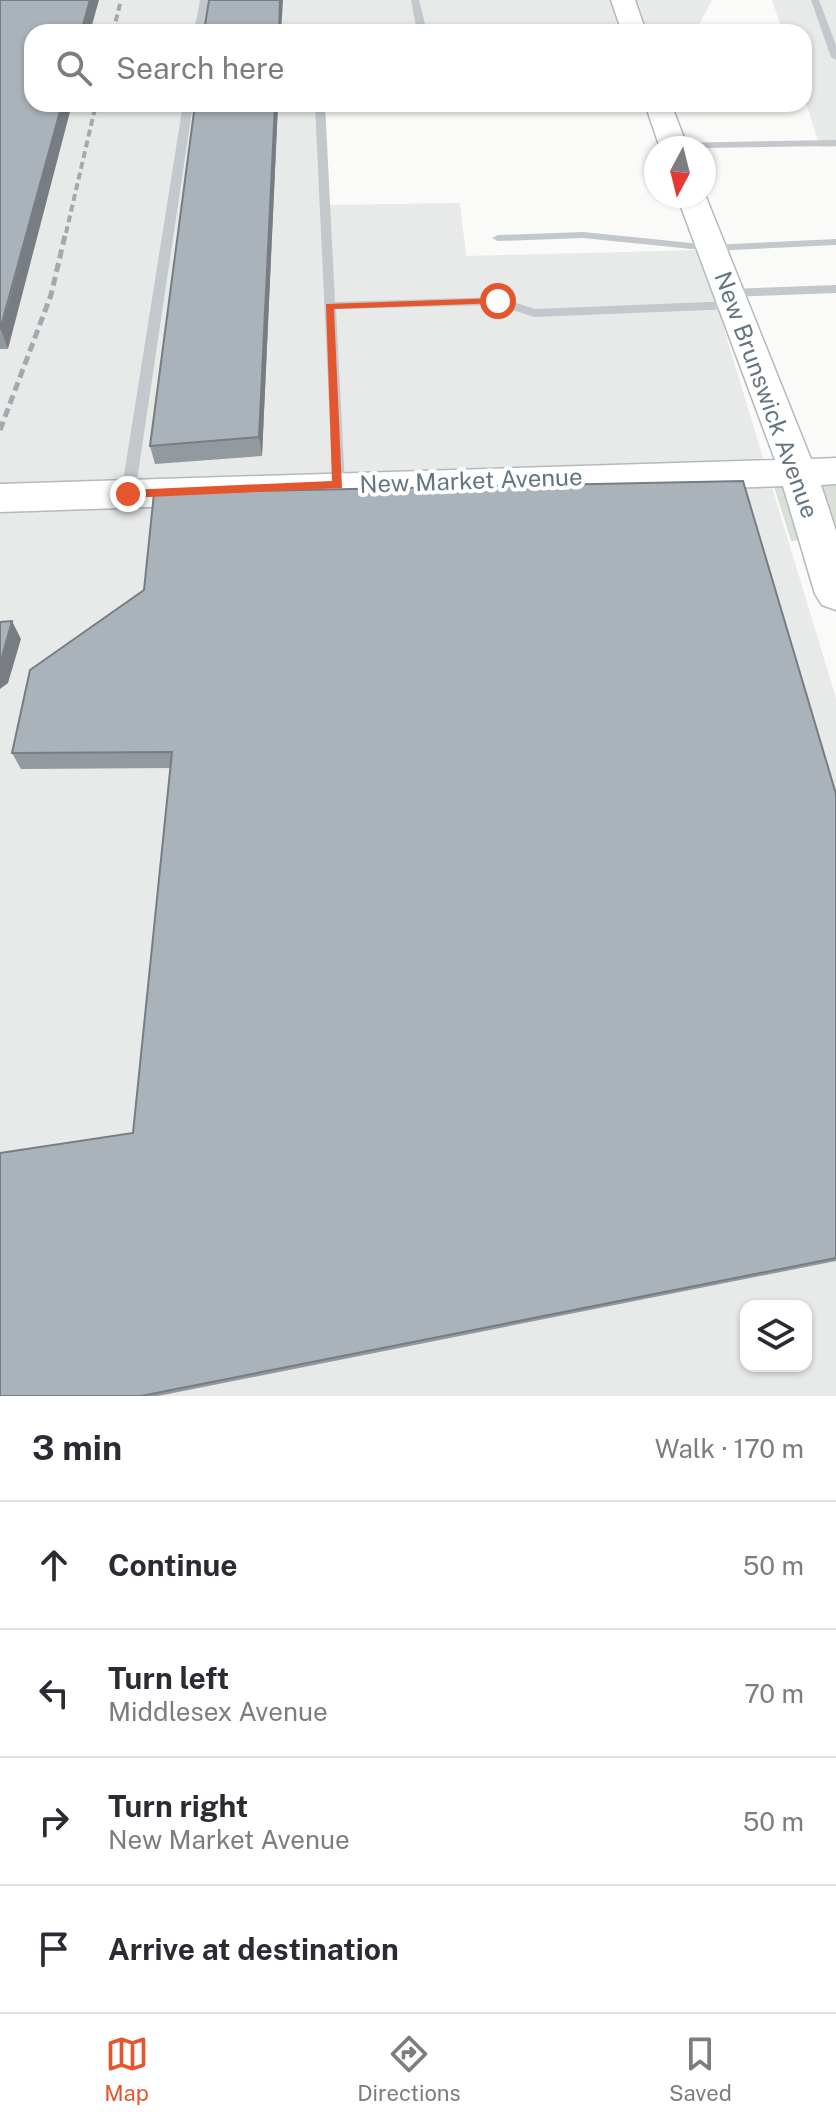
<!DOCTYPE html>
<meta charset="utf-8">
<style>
body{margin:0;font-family:"Public Sans",sans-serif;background:#f7f7f7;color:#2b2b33}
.controls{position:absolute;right:24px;bottom:24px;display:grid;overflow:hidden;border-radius:16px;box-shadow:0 2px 6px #0004}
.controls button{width:72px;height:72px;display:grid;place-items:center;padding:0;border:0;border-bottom:2px solid #e1e1e2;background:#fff;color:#2b2b33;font:40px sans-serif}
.compass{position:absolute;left:644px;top:136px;width:72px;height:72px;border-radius:50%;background:#fff;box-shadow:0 2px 6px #0004;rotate:187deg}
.stop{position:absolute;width:24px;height:24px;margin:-18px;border:6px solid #e4572e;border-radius:50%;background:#fff}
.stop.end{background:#e4572e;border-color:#fff;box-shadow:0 2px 8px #0008}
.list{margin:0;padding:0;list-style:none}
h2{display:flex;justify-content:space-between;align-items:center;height:104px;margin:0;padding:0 32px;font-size:34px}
h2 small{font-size:26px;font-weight:400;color:#7c7c81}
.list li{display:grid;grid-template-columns:52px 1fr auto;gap:24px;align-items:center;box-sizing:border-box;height:128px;padding:0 32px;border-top:2px solid #e1e1e2}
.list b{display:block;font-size:30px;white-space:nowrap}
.list p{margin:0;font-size:26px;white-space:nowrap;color:#7c7c81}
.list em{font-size:26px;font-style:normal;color:#7c7c81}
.icon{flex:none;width:44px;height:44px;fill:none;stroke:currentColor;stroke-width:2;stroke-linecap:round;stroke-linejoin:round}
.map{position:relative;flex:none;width:836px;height:1396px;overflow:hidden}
.search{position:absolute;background:#fff;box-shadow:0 2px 6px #0004;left:24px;right:24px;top:24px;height:88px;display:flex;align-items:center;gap:20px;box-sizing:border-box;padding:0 28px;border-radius:24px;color:#7c7c81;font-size:30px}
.sheet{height:616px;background:#fff}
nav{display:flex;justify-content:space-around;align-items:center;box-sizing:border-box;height:112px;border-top:2px solid #e1e1e2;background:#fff;font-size:22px;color:#7c7c81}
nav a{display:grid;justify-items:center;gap:4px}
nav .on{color:#e4572e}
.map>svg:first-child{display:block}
.built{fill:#e8e9e9;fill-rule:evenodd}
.green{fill:#dadfd7}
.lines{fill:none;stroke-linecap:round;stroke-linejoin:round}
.secondary-casing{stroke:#b3babf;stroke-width:3}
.lane{fill:#c3c8cc;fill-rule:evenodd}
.secondary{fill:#fff;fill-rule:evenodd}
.rail-far1{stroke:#a2aab0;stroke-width:4;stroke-dasharray:7 4;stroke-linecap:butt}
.rail{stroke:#a2aab0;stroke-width:5;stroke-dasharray:9 5;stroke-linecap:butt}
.wall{fill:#929a9f}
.shaded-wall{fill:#777d82}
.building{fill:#aab3b9;stroke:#777d82;stroke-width:2}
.route{fill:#e4572e}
.labels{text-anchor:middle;stroke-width:8;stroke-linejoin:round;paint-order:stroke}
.street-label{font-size:24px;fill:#657683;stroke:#fff}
</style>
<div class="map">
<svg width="836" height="1396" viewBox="0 0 836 1396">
<rect width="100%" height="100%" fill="#fafaf8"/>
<path class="built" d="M 0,0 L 712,0 L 695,32 L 32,32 L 32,104 L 656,104 L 653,110 L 324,108 L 326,205 L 460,203 L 466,256 L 700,250 L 836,698 L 836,1396 L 0,1396 ZM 746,1306 L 806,1306 L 806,1366 L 746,1366 Z
M 772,0 L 836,0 L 836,147 L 820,147 L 804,97 L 804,32 L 783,32 Z"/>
<path class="green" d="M 836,462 L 836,537 L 791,541 L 767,464 Z"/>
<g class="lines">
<defs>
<path id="secondary" d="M 611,0 L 635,0 L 646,32 L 622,32 Z
M 645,104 L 671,104 L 688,148 L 660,148 Z
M 704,192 L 811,459 L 836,458 L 836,484 L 821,485 L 836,531 L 836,610 L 822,605 L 815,594 L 783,486 L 0,512 L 0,484 L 775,460 L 677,196 L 704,196 Z"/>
</defs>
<use href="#secondary" class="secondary-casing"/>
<path class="lane" d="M 200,0 L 208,0 L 204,32 L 194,32 Z
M 411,0 L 419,0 L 427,32 L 417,32 Z
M 811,0 L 819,0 L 836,45 L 836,60 L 831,57 Z
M 633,28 L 637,32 L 592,32 L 597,29 Z
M 183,104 L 193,104 L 135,494 L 128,499 L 121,494 Z
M 315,104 L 325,104 L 335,302 L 498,297 L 535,309 L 734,301 L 740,305 L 734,309 L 534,317 L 497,305 L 336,309 L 345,485 L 343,488 L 333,488 Z
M 836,140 L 836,146 L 704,148 L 668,146 L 673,143 Z
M 583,232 L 711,245 L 836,239 L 836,245 L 711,251 L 583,238 L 498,241 L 492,238 L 498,235 Z
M 836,285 L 836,293 L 730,297 L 724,293 L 730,289 Z"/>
<use href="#secondary" class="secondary"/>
<path class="rail-far1" d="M 113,32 L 121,0
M 66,233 L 96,104"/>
<path class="rail" d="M 0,430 L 51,295 L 66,231"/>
</g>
<path class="wall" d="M 0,0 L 8,349 L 0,349 Z
M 278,104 L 262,456 L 155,464 L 150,446 Z
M 30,670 L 836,794 L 836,1261 L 158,1396 L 0,1396 L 133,1133 L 171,768 L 21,769 L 12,753 Z"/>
<path class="shaded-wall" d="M 90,0 L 99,0 L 90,32 L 81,32 Z
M 280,0 L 283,0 L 281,32 L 279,32 Z
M 62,104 L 72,104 L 8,349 L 1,330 Z
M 275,104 L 278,104 L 262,456 L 259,437 Z
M 12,621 L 21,639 L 8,683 L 0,689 L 0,664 Z"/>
<path class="building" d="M 0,0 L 90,0 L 81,32 L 32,32 L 32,104 L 62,104 L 0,330 Z
M 209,0 L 280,0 L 279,32 L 204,32 Z
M 195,104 L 275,104 L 259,437 L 150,446 Z
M 743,481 L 836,794 L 836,1258 L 141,1396 L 0,1396 L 0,1153 L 133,1133 L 172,752 L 12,753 L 30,670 L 144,590 L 154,493 Z
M 12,621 L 0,664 L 0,622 Z"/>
<path class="route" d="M 498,298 L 501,303 L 334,309 L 342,488 L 128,498 L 123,494 L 128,490 L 332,481 L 326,304 Z"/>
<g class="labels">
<g class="street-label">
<text transform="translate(766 395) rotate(70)" y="8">New Brunswick Avenue</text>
<text transform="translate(471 481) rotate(-2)" y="8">New Market Avenue</text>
</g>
</g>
</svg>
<div class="controls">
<button><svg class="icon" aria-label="layers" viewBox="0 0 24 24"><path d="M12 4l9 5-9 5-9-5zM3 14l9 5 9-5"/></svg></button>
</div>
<svg class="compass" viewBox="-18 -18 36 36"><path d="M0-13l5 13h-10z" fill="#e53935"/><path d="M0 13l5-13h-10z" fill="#7c7c81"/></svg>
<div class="stop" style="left:498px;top:301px"></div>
<div class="stop end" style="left:128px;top:494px"></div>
<div class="search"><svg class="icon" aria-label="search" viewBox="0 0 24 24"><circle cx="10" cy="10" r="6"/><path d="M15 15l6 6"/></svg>Search here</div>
</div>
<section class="sheet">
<h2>3 min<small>Walk · 170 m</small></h2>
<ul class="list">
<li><svg class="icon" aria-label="ahead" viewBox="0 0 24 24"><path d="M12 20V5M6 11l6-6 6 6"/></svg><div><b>Continue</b></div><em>50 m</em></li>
<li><svg class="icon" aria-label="left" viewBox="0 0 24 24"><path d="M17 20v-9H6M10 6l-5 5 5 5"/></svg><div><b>Turn left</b><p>Middlesex Avenue</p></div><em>70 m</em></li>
<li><svg class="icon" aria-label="right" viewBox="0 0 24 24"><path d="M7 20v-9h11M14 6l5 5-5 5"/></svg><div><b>Turn right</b><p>New Market Avenue</p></div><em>50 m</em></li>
<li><svg class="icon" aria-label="arrive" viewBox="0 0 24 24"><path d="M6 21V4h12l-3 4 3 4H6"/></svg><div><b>Arrive at destination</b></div></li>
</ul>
</section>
<nav>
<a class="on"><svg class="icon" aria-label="map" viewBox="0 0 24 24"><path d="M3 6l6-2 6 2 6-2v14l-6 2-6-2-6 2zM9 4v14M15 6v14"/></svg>Map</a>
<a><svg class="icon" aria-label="directions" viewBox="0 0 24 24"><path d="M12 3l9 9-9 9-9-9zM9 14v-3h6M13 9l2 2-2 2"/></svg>Directions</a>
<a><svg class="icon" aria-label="saved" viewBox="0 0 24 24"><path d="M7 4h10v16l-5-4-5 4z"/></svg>Saved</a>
</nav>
